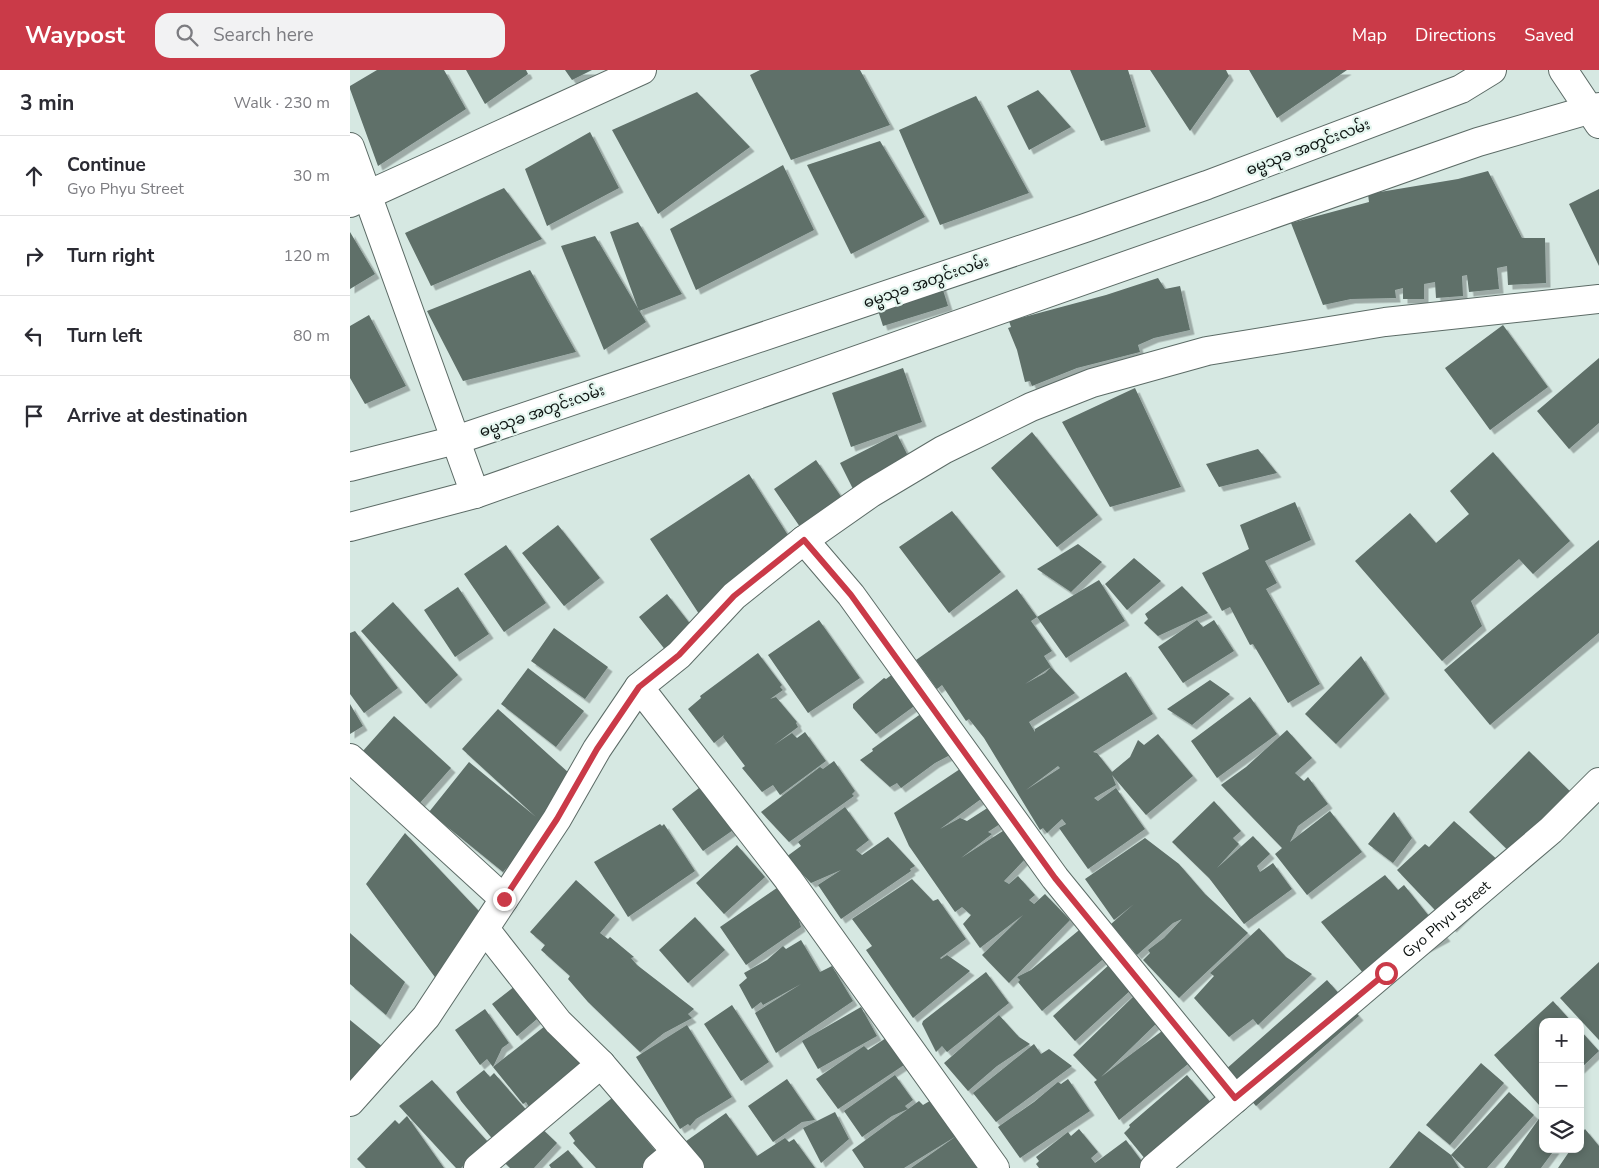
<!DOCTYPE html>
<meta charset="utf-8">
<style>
body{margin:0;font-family:"Nunito Sans","Noto Sans Myanmar",sans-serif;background:#f2f2f3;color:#2b2b33}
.controls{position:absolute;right:15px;bottom:15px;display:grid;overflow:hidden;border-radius:10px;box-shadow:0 2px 8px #0003}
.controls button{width:45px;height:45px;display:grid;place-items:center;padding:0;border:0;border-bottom:1px solid #e1e1e2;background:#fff;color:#2b2b33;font:25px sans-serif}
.stop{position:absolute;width:15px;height:15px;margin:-11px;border:4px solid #ca3a48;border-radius:50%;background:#fff}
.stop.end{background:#ca3a48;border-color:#fff;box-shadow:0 1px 5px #0008}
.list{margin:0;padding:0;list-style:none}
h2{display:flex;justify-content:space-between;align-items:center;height:65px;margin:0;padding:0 20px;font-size:21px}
h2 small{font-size:16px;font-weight:400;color:#7c7c81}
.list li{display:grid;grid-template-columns:32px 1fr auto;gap:15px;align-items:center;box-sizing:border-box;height:80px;padding:0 20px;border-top:1px solid #e1e1e2}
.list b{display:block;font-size:19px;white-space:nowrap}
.list p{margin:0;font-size:16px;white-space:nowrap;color:#7c7c81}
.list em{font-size:16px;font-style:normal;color:#7c7c81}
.icon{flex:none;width:28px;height:28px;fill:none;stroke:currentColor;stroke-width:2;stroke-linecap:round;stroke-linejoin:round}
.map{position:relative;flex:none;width:1249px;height:1098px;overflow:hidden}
header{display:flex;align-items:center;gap:30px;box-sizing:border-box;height:70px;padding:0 25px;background:#ca3a48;color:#fff}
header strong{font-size:24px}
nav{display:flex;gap:28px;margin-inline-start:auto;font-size:18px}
.search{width:350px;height:45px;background:#f2f2f3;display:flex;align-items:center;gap:12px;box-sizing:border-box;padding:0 18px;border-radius:15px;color:#7c7c81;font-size:19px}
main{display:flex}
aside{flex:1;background:#fff}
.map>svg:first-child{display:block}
.building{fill:#5f6f69;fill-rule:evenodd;filter:url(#shadow)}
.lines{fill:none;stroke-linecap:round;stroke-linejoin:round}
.minor-casing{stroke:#5c6b66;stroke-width:30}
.minor{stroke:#fff;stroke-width:28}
.route{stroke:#ca3a48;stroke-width:6}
.labels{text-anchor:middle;stroke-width:4.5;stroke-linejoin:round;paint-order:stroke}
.street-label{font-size:15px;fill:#0d1311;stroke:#e4f6ef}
</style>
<header>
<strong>Waypost</strong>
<div class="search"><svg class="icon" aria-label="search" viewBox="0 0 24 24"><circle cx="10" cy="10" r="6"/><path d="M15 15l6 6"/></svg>Search here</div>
<nav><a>Map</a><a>Directions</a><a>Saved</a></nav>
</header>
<main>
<aside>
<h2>3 min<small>Walk · 230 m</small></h2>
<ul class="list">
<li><svg class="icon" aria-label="ahead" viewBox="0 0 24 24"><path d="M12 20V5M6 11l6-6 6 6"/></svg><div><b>Continue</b><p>Gyo Phyu Street</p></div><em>30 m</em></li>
<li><svg class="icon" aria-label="right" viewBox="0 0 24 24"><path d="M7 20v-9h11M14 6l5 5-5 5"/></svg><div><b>Turn right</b></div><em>120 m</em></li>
<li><svg class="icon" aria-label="left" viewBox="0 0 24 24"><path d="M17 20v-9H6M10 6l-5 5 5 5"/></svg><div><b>Turn left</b></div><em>80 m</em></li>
<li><svg class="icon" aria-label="arrive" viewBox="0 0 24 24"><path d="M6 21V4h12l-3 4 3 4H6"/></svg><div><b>Arrive at destination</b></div></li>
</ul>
</aside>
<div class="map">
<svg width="1249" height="1098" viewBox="0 0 1249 1098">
<defs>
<filter id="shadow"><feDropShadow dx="4.5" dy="4.5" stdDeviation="0" flood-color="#0004"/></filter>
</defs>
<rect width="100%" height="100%" fill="#d6e8e2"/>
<path class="building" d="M 27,0 L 94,0 L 116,39 L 28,96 L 0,19 L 0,16 Z
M 116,0 L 176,0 L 178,4 L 135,34 Z
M 215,0 L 242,0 L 222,10 Z
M 410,0 L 510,0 L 540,55 L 441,90 L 400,5 Z
M 720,0 L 778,0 L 796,57 L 751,71 Z
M 800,0 L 876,0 L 879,6 L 840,61 Z
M 899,0 L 997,0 L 927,48 Z
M 688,20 L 721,57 L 679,80 L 657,36 Z
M 347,22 L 400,77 L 308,144 L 262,60 Z
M 626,26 L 679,123 L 590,155 L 549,60 Z
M 240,62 L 269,118 L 197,156 L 175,99 Z
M 530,71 L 575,147 L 501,184 L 457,95 Z
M 433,95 L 464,160 L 346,220 L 320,159 Z
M 1138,101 L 1172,168 L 1195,168 L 1196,213 L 1158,215 L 1157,196 L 1147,198 L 1149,219 L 1119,222 L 1117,205 L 1112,206 L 1113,226 L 1086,228 L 1085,212 L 1074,214 L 1074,229 L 1053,229 L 1053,218 L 1045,220 L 1046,228 L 1001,229 L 973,235 L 941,153 L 1019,132 L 1018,124 L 1108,109 Z
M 154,118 L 192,169 L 81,216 L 55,163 Z
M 1249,119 L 1249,196 L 1219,134 Z
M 288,152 L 332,224 L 289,241 L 260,162 Z
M 0,162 L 25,204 L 0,219 Z
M 245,166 L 296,252 L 254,280 L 211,176 Z
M 180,200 L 226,282 L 113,311 L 77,241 Z
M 588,204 L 598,236 L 533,256 L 523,225 Z
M 808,208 L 815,219 L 830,216 L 840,260 L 804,268 L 788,275 L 790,282 L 727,298 L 682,316 L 680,311 L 675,312 L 667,280 L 658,258 L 661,257 L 659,251 L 756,225 Z
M 19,245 L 56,316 L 15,334 L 0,308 L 0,256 Z
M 1153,255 L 1198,317 L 1140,360 L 1095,298 Z
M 1249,288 L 1249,353 L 1219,379 L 1187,341 Z
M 553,298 L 572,352 L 501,377 L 482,323 Z
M 785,318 L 831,417 L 760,437 L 712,352 Z
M 682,362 L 748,445 L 707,477 L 641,398 Z
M 547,364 L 566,402 L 509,431 L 490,393 Z
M 908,379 L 927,403 L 869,417 L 856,394 Z
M 1143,382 L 1220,471 L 1183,504 L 1169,489 L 1121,531 L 1132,556 L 1092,591 L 1005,491 L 1060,443 L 1086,473 L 1119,444 L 1100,421 Z
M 466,390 L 501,441 L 459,470 L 424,419 Z
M 399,404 L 450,484 L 351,547 L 300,469 Z
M 945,432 L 961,470 L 915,491 L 927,513 L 916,519 L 970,614 L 938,633 L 903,574 L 900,575 L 880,537 L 872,541 L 852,503 L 899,479 L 890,455 Z
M 602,441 L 651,502 L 599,543 L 549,477 Z
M 208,455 L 250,508 L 214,536 L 172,483 Z
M 1249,470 L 1249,563 L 1140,655 L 1094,600 Z
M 728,474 L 752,492 L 721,522 L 687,499 Z
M 156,475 L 196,533 L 154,562 L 114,504 Z
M 784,488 L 811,511 L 777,540 L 755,514 Z
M 749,510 L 775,551 L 716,588 L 687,547 Z
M 832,516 L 858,543 L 808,566 L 794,553 L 798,549 L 795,544 Z
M 108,517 L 139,564 L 105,587 L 74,540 Z
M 667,519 L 687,547 L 681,551 L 702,581 L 694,586 L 701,597 L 725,623 L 679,652 L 685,662 L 685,659 L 776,602 L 803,644 L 743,682 L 747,683 L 762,702 L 780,687 L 788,670 L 794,675 L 808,664 L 843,706 L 796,745 L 762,705 L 766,715 L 744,728 L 748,731 L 766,718 L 795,759 L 738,799 L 709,758 L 716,754 L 712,749 L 697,763 L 693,758 L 690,760 L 634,668 L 619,649 L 616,651 L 592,615 L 587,619 L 566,590 ZM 701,597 L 695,603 L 675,614 ZM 708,696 L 710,698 L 676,720 Z
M 317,524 L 345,560 L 317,582 L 289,547 Z
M 43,532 L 108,605 L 76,634 L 11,561 Z
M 469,550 L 510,608 L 458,643 L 418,585 Z
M 847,550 L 853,557 L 864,550 L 884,581 L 833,613 L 808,577 Z
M 204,558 L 258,597 L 235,629 L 181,591 Z
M 5,561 L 48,618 L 14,643 L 0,624 L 0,563 Z
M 408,583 L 432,615 L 430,617 L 433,620 L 420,629 L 426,627 L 447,652 L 446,653 L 448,657 L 424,675 L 442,663 L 447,668 L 455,662 L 476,691 L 430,725 L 423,715 L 412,722 L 392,698 L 395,696 L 373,667 L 374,665 L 364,673 L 338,639 L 351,628 L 350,626 Z
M 1011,586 L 1035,624 L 986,674 L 955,644 Z
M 178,598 L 234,641 L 206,677 L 151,634 Z
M 543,604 L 567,634 L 526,664 L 503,638 L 503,634 L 534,608 L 536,609 Z
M 860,610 L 880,624 L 842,655 L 817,639 Z
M 900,627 L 927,664 L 867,708 L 841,671 Z
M 0,634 L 13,656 L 0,664 Z
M 148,639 L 230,713 L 153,802 L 79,742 L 119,692 L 186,747 L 112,679 Z
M 572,643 L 602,684 L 585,693 L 551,718 L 547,713 L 540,717 L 510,690 L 523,681 L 522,679 Z
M 44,646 L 101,698 L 69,734 L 12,682 Z
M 937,660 L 962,688 L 945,703 L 954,711 L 958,707 L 978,734 L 948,756 L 940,772 L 980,741 L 1012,782 L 957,825 L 925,784 L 932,778 L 871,715 L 896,697 Z
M 1179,681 L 1233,734 L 1173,795 L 1119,742 Z
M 484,691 L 505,721 L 502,724 L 504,726 L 439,772 L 411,742 L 470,697 L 473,699 Z
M 610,699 L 631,729 L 590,759 L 610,748 L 617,751 L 639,737 L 650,754 L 638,762 L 642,764 L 611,788 L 659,757 L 677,787 L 654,811 L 659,814 L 668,806 L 685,825 L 679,830 L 684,834 L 695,824 L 720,850 L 659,913 L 632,885 L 673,845 L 630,878 L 613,854 L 621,845 L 612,837 L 605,842 L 559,776 L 544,743 Z
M 349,718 L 386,758 L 353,781 L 322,739 Z
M 864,731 L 891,761 L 883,768 L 889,774 L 867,798 L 903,766 L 920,784 L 907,796 L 910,802 L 923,793 L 942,819 L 894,854 L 859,808 L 822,772 Z
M 495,737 L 519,770 L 506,780 L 512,785 L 538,767 L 565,796 L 560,799 L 561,801 L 491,849 L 468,815 L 491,800 L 461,813 L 436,787 L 451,776 L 448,772 Z
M 1044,742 L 1062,768 L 1043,793 L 1018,774 Z
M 1104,751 L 1160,801 L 1102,858 L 1047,800 L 1075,774 L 1079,777 Z
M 310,754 L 312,756 L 314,754 L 345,801 L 278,847 L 244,792 Z
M 55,763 L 145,858 L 93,918 L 16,814 Z
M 795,768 L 829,794 L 855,824 L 898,863 L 829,928 L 793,890 L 800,883 L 798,880 L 814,868 L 832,849 L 823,853 L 787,885 L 761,854 L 784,834 L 764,850 L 735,809 Z
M 387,775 L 415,807 L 374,844 L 346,813 Z
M 1035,805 L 1048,820 L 1054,815 L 1096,867 L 1018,909 L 971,852 Z
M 562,809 L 583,831 L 588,829 L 616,869 L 590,888 L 591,889 L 597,885 L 620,901 L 563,948 L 516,880 L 522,876 L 502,849 Z
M 226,810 L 265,845 L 250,863 L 258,869 L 260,867 L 284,887 L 281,888 L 287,895 L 344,939 L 338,944 L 342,948 L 314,963 L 290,982 L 238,932 L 218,909 L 220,906 L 191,880 L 195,875 L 180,862 Z
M 437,811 L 451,857 L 396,895 L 370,857 Z
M 345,847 L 375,880 L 338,913 L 309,880 Z
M 734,856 L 758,885 L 692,941 L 668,912 L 670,910 L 667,907 L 681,900 Z
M 909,858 L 936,887 L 962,904 L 908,955 L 903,949 L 879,967 L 844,928 L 864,906 L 860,903 Z
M 0,863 L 55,912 L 36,945 L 0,914 Z
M 451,870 L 470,902 L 482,896 L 503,931 L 426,983 L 405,943 L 451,914 L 413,935 L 411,932 L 402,939 L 389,915 L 397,908 L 394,903 L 417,890 L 433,876 L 436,879 Z
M 1249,892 L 1249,970 L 1210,928 Z
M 760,894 L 782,919 L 725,971 L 703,946 Z
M 636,902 L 659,933 L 597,982 L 592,976 L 586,982 L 572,954 L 573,951 Z
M 977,910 L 1009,946 L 906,1036 L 875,1000 Z
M 165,916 L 188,943 L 185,946 L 187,949 L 167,966 L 142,934 Z
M 785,925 L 809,951 L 751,1007 L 812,961 L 838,994 L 769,1050 L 744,1012 L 747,1010 L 723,985 Z
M 1203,931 L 1222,952 L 1193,952 L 1193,1033 L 1190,1036 L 1144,985 Z
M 382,935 L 419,992 L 391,1011 L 354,954 Z
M 511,937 L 527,966 L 468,999 L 452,971 Z
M 135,939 L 159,973 L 152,978 L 143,997 L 137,989 L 130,995 L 105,960 Z
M 649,945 L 669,967 L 680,974 L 647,996 L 618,1021 L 594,993 Z
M 0,950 L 39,982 L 0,1018 Z
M 337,955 L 382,1027 L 346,1049 L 340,1056 L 338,1054 L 330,1059 L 286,987 Z
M 195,956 L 238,996 L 179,1037 L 176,1032 L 173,1034 L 143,997 Z
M 1230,960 L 1249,981 L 1230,999 Z
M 536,968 L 554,995 L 488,1039 L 466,1009 L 514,976 L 518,980 Z
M 684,974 L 691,984 L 699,979 L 722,996 L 646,1052 L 623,1023 Z
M 1131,993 L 1154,1013 L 1100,1075 L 1076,1055 Z
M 134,1000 L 140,1007 L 144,1003 L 179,1043 L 145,1072 L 111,1031 L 106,1022 Z
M 545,1005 L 563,1030 L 555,1036 L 558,1039 L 542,1046 L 512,1067 L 494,1041 Z
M 837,1005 L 874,1048 L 796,1090 L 774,1063 L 780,1057 L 779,1055 Z
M 437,1009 L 465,1050 L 452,1052 L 423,1072 L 398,1036 Z
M 718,1009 L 740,1041 L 670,1088 L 648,1057 L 684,1032 L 708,1012 L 711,1014 Z
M 82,1010 L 138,1072 L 111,1098 L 106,1098 L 49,1036 Z
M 1159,1022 L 1184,1045 L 1137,1098 L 1115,1098 L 1101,1085 Z
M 588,1026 L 608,1065 L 554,1098 L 514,1098 L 502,1080 L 569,1031 L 573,1035 Z
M 262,1028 L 308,1084 L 291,1098 L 246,1098 L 223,1073 L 225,1071 L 219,1063 Z
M 485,1042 L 499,1069 L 471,1093 L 453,1058 Z
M 376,1043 L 407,1086 L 435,1068 L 439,1072 L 444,1069 L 465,1098 L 351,1098 L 332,1074 Z
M 1193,1043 L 1193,1079 L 1205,1079 L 1191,1098 L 1154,1098 Z
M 57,1046 L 94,1098 L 16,1098 L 7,1089 L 45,1050 L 49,1054 Z
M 186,1053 L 207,1073 L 184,1098 L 160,1098 L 147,1085 Z
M 729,1059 L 748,1082 L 741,1088 L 745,1093 L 776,1070 L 797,1098 L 689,1098 L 686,1094 L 689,1091 L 686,1087 L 718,1062 L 721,1066 Z
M 1235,1059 L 1249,1076 L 1249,1098 L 1208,1098 L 1221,1079 L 1230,1079 L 1230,1066 Z
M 1069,1061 L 1101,1085 L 1109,1098 L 1039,1098 Z
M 605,1067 L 627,1098 L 561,1098 Z
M 218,1080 L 233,1098 L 201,1098 L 199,1095 Z"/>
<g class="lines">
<defs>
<g id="minor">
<path d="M 1213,0 L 1249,54"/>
<path d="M 0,77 L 125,424"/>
<path d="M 0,133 L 292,0"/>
<path d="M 0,397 L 106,370 L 735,158 L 857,115 L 1111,19 L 1142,0"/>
<path d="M 0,457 L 125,424 L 1128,72 L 1249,37"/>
<path d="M 454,470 L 501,525 L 705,808 L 885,1029"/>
<path d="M 289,617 L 438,809 L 645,1098"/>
<path d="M 0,688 L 154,829"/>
<path d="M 135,859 L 208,952 L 251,994 L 340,1098"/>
<path d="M 0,1032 L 76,947 L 207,749 L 247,679 L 289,617 L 329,585 L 384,526 L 454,470 L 521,423 L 593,380 L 681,337 L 742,313 L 857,281 L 1035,252 L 1249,229"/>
<path d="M 128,1098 L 251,994"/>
<path d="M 307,1098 L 326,1082"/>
<path id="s1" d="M 804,1098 L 1201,760 L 1249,712"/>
</g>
</defs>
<use href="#minor" class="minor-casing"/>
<use href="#minor" class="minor"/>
</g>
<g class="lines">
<path class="route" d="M 154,829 L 207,749 L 247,679 L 289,617 L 329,585 L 384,526 L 454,470 L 501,525 L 705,808 L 885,1028 L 1036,903"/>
</g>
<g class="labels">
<g class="street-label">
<text transform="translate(958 77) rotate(-21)" y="5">ဓမ္မသုခ အတွင်းလမ်း</text>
<text transform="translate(576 212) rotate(-19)" y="5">ဓမ္မသုခ အတွင်းလမ်း</text>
<text transform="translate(192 341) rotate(-19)" y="5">ဓမ္မသုခ အတွင်းလမ်း</text>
<text dy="5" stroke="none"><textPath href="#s1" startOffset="384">Gyo Phyu Street</textPath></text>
</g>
</g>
</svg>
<div class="controls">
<button>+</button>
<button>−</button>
<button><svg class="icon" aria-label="layers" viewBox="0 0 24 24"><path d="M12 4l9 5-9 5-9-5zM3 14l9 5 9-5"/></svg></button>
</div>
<div class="stop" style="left:1036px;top:903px"></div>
<div class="stop end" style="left:154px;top:829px"></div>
</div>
</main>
